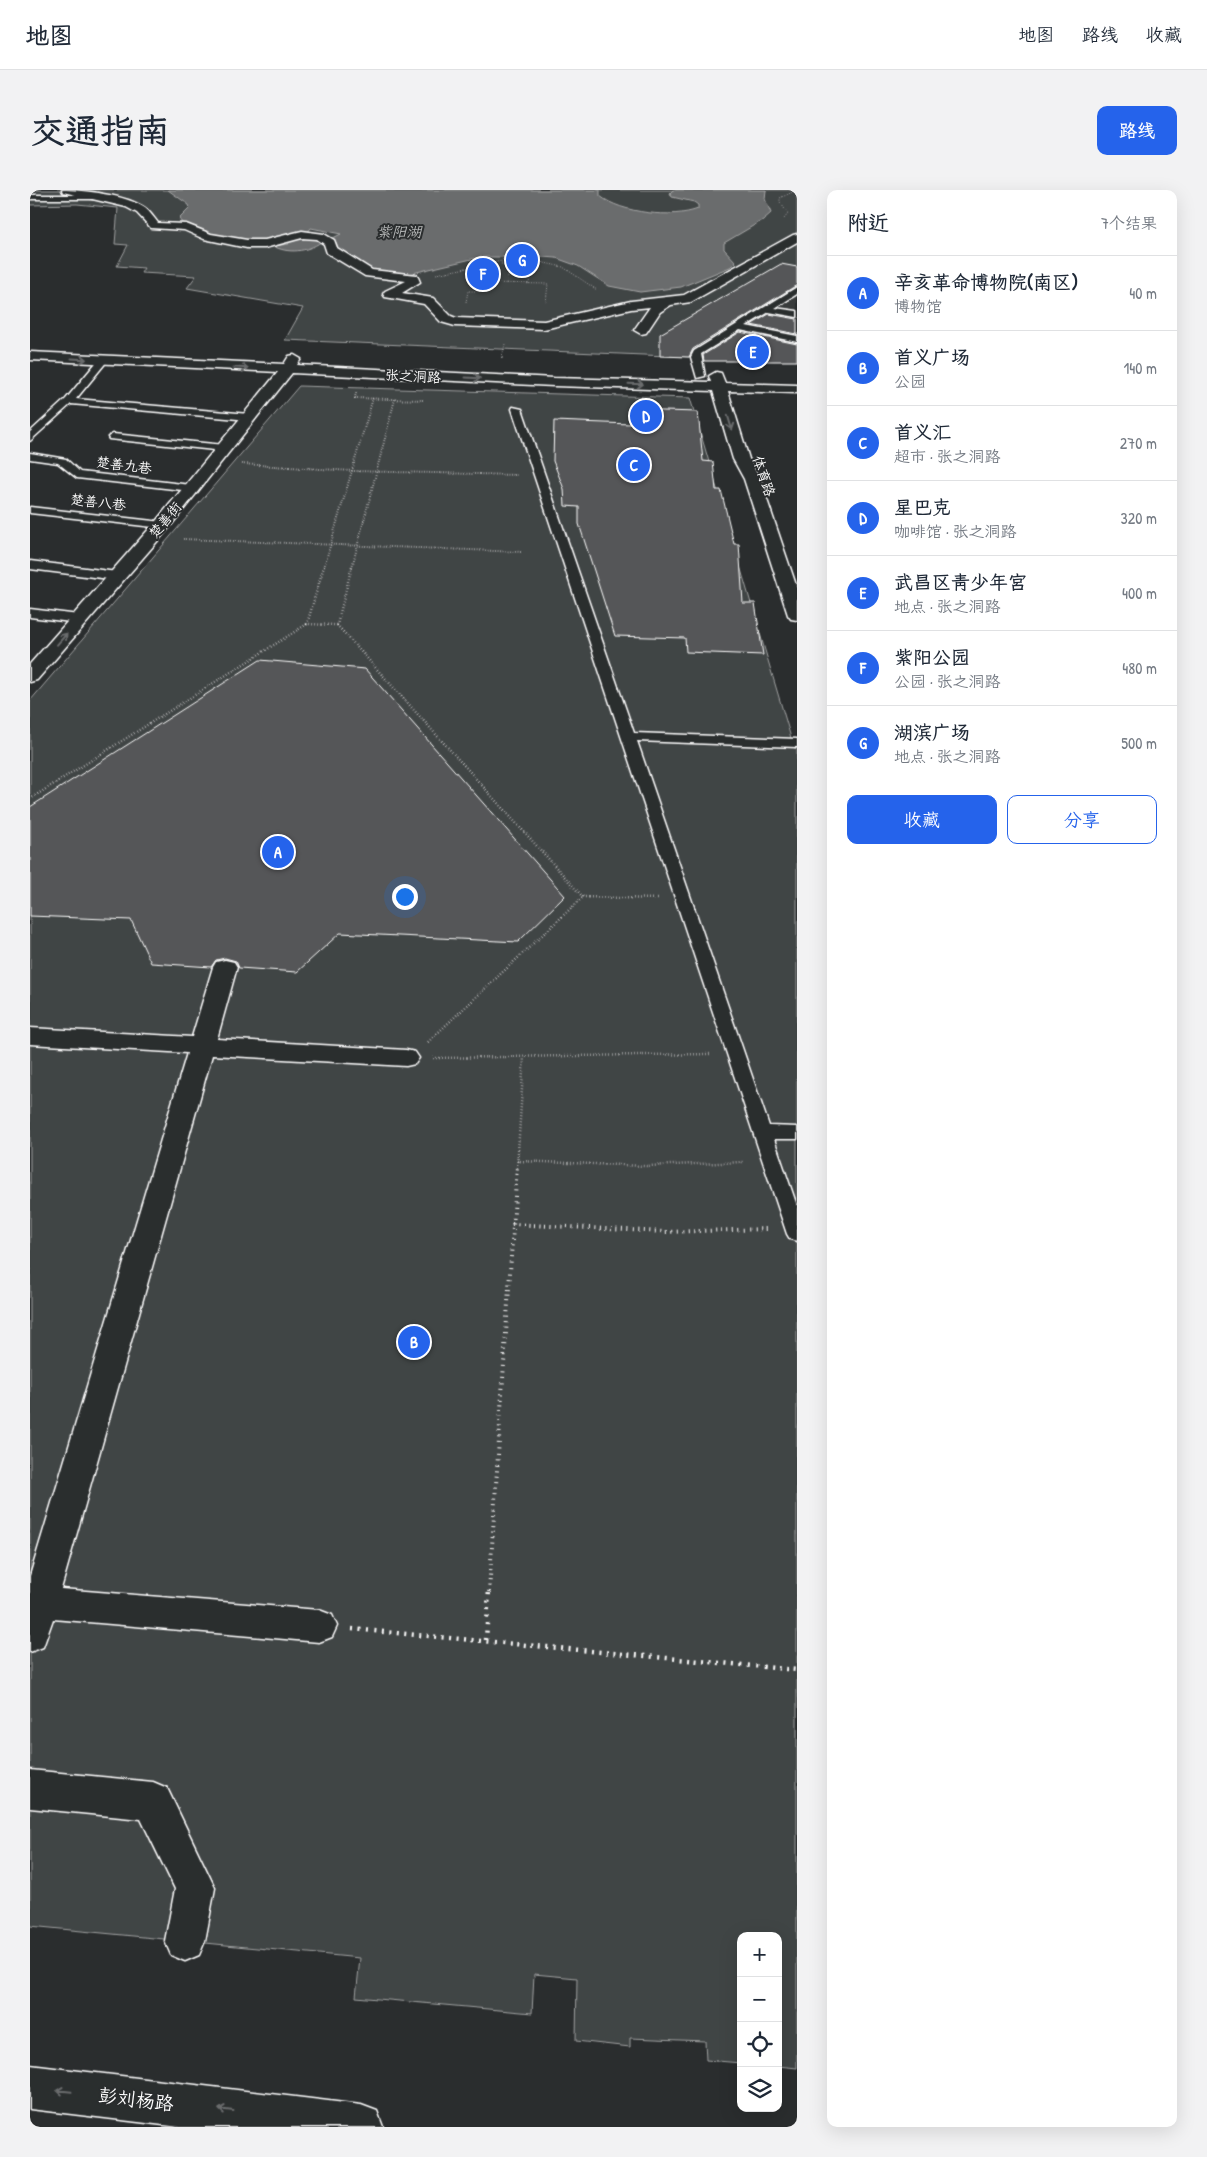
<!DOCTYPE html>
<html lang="zh">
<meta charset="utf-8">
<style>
body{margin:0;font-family:"Patrick Hand","LXGW WenKai TC",sans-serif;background:#f2f2f3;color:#1f2937}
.controls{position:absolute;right:15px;bottom:15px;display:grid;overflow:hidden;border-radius:10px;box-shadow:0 5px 20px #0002}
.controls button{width:45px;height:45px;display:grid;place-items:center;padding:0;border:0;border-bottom:1px solid #e0e1e3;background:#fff;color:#1f2937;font:25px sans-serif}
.you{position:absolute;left:374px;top:706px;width:18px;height:18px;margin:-12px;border:4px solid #fff;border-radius:50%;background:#1a73e8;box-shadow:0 0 0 8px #1a73e833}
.badge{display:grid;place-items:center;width:32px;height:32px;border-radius:50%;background:#2563eb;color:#fff;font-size:16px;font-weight:700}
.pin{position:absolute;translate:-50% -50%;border:2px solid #fff;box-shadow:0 1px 5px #0006}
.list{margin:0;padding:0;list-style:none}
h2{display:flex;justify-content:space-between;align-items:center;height:65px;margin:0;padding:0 20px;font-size:21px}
h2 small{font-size:16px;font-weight:400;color:#747a83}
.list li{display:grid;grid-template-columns:32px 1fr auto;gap:15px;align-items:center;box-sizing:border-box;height:75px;padding:0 20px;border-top:1px solid #e0e1e3}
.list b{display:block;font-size:19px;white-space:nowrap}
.list p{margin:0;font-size:16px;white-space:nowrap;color:#747a83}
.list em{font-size:16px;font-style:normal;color:#747a83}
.actions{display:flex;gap:10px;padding:15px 20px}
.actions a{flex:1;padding:11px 0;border:1px solid #2563eb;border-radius:10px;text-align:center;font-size:18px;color:#2563eb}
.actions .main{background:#2563eb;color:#fff}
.icon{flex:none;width:28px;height:28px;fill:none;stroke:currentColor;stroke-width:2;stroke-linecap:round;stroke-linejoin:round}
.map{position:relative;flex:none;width:767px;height:1937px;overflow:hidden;border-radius:10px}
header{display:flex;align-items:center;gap:30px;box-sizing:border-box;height:70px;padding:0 25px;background:#fff;border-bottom:1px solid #e0e1e3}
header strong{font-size:24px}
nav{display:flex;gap:28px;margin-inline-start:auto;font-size:18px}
.intro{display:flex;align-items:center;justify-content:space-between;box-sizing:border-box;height:120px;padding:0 30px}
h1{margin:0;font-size:35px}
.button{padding:12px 22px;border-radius:10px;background:#2563eb;color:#fff;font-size:18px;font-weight:700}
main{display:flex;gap:30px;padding:0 30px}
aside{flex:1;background:#fff;border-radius:10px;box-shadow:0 5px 20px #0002}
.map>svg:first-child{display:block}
.built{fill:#373a3b}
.green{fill:#414445;stroke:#a0a2a2}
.water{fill:#6a6c6d;stroke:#a6a7a7}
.building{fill:#555758;stroke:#fff}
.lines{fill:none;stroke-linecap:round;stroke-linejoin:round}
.lane-casing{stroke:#fff;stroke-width:3}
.street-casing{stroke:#fff;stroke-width:3}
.secondary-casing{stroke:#fff;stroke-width:3}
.primary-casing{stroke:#fff;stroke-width:3}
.path-far4{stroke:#fff;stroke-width:1;stroke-dasharray:0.5 2;stroke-linecap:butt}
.path-far3{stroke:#fff;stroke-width:2;stroke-dasharray:0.5 2;stroke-linecap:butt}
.path-far2{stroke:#fff;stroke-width:2.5;stroke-dasharray:0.5 2.5;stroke-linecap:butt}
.path-far1{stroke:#fff;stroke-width:4;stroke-dasharray:1 4.5;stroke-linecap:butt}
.path{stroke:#fff;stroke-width:4.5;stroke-dasharray:2 5.5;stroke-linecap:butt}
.lane{fill:#2a2d2e;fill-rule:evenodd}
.street{fill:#2a2d2e;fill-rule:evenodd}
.secondary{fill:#2a2d2e;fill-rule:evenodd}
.primary{fill:#2a2d2e;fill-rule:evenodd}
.oneway{stroke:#6a6c6d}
.labels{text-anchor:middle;stroke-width:4;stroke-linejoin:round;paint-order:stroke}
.far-street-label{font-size:14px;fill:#fff;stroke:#2a2d2e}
.far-water-label{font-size:15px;font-style:italic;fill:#b4b6b6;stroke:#2a2d2e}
.near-street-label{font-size:19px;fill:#fff;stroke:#2a2d2e}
</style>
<header>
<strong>地图</strong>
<nav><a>地图</a><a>路线</a><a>收藏</a></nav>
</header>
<div class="intro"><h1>交通指南</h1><a class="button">路线</a></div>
<main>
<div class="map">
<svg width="767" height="1937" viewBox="0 0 767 1937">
<rect width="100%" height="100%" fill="#2a2d2e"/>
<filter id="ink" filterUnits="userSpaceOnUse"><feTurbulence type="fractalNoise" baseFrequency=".02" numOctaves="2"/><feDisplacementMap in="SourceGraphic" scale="10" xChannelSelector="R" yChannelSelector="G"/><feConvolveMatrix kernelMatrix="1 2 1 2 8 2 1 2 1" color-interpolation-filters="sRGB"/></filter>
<g filter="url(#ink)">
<path class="built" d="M 767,97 L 767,156 L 706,144 L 670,167 L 662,167 L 662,163 Z"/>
<path class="green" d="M 0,0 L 767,0 L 767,97 L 662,163 L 662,167 L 255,150 L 273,118 L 157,98 L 166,86 L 111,83 L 114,78 L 87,76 L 98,55 L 85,54 L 88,18 L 47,14 L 0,15 Z
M 269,196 L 660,208 L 764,558 L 767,558 L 767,1878 L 748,1876 L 748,1746 L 711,1746 L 711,1873 L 676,1870 L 675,1851 L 600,1848 L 600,1857 L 546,1851 L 547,1788 L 504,1784 L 502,1823 L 326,1807 L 330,1768 L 0,1736 L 0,511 Z"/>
<path class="water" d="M 138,0 L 570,0 L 570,6 C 591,23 643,29 668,19 L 668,15 L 664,12 L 642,7 L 640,3 L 643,0 L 736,0 L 735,9 L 741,23 L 733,30 L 694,53 L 694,59 L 706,72 L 700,77 L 651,97 L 610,102 L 579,96 L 548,76 L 526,68 L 513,67 L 450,67 L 374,85 L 341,82 L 330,71 L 310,62 L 306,52 L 301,49 L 311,44 L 281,38 L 277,43 L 231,52 L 181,46 L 171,39 L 153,34 L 149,29 L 160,18 L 159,15 Z
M 284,47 L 291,52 C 277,62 258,64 243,56 L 259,54 L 258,52 L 263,48 Z"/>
<path class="building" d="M 751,74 L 767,77 L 767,95 L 663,159 L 659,167 L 630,166 L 630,144 Z
M 739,124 L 767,129 L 767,144 L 721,135 Z
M 710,142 L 767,154 L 767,171 L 674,171 L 673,165 Z
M 600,220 L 668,222 L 673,271 L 683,272 L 686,300 L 691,300 L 704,354 L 709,354 L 713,413 L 725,413 L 733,465 L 656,462 L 655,448 L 585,446 L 549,334 L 549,317 L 535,316 L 534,299 L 523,271 L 524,231 L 600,234 Z
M 230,470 L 335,479 L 535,706 L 488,752 L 310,743 L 267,782 L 209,778 L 206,771 L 195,768 L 186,770 L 181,777 L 121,773 L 101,730 L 0,726 L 0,617 Z"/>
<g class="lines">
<defs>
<path id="lane" d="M 0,5 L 64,5 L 68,7 L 64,9 L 0,9 Z
M 767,97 L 767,104 L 745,118 L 767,121 L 767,127 L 739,122 L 716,136 L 767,146 L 767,152 L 710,140 L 671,164 L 675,186 L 667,188 L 661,167 L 664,161 Z
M 73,167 L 78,170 L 46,209 L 219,224 L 224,227 L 219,230 L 41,214 L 0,251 L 0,242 L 36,209 L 70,168 Z
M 483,217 L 492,219 L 604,543 L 767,549 L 767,557 L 607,551 L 739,936 L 767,937 L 767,949 L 744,949 L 767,1016 L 767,1051 L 760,1049 L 757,1044 L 482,219 Z
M 83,244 L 194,255 L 199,258 L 194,261 L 79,249 L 78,247 Z
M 0,263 L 36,269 L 50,282 L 161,295 L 166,298 L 161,301 L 47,288 L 28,273 L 0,269 Z
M 0,317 L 132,332 L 138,335 L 132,338 L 0,323 Z
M 0,371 L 87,382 L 93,386 L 87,390 L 0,379 Z
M 0,419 L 49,425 L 55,429 L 49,433 L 0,427 Z"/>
<path id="street" d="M 32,0 C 53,0 97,5 115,18 C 120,22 124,28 128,33 L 156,34 L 181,44 L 217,50 L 235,50 L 272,41 L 294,44 L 304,50 L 307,58 L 342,80 L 387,85 L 390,92 L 372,103 L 403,108 L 421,126 L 426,128 L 514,131 L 601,111 L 654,105 L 763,45 L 767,44 L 767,52 L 661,112 L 641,115 L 630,122 L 616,143 L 611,144 L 604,140 L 620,117 L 601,119 L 514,139 L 425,136 L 411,132 L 394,114 L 355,107 L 353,104 L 355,101 L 376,91 L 335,86 L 297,63 L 294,54 L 287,49 L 272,48 L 235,58 L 217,58 L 174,49 L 154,40 L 121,38 L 107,23 L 96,17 L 33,2 Z
M 195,770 L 204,772 L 207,777 L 187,849 L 376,860 L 385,862 L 389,868 L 385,874 L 376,876 L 182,865 L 31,1399 L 289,1420 L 302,1425 L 307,1436 L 302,1447 L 289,1452 L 23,1429 L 13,1457 L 0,1462 L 0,1386 L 157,863 L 0,854 L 0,838 L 162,847 L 183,777 L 186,772 Z
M 0,1580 L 123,1592 L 137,1598 L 185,1698 L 175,1751 L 169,1765 L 155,1771 L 141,1765 L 135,1751 L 145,1699 L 111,1629 L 0,1618 Z"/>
<path id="secondary" d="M 0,162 L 254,174 L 259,166 L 264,165 L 271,169 L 267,175 L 524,188 L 681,192 L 679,186 L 686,182 L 691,183 L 695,193 L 767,195 L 767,203 L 698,201 L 719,269 L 730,289 L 767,398 L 767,430 L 761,429 L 758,425 L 714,289 L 703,269 L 683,201 L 524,196 L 262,183 L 138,339 L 7,490 L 0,492 L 0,474 L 126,331 L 248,182 L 0,170 Z"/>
<path id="primary" d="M 0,1875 L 331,1915 L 347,1921 L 353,1937 L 150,1937 L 0,1919 Z"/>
</defs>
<use href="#lane" class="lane-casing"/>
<use href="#street" class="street-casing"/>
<use href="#secondary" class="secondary-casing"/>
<use href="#primary" class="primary-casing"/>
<path class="path-far4" d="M 754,29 L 758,24 L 750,12 L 750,8 L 767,0
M 473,68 L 511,69 L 510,75 L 471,74 Z
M 510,72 L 533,77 L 567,100
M 406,84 L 472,71
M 477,93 L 480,75
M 499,94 L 501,75
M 436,112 L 438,101 L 454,101 L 455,93 L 518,94 L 516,112
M 472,167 L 475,154"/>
<path class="path-far3" d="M 472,168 L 473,166
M 326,203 L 325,208 L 393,210
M 212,274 L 322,281 L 487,285
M 153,349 L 492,362
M 294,377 L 343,208
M 322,377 L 365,209"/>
<path class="path-far2" d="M 294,376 L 277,434 L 307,435 L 322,376
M 307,435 L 553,707 L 628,709
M 0,609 L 277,434
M 398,852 L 553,707
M 403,868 L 680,864
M 487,971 L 616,976 L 714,972
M 487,978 L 494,867"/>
<path class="path-far1" d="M 482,1034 L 635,1042 L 737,1039
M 459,1402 L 487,976"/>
<path class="path" d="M 322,1439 L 767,1480
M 456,1450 L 459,1400"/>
<use href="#lane" class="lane"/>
<use href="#street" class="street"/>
<use href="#secondary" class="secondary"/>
<use href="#primary" class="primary"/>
</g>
<defs><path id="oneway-shaft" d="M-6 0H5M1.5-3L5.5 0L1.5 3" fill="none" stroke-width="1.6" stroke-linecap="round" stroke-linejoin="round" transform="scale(1.25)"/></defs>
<g class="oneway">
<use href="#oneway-shaft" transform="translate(49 169) rotate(3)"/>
<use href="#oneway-shaft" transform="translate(211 178) rotate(3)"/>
<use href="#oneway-shaft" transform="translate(443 188) rotate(3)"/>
<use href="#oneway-shaft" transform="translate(606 194) rotate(2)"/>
<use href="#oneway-shaft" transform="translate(700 233) rotate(73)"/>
<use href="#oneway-shaft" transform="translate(32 449) rotate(-49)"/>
<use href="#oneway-shaft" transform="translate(34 1901) rotate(-174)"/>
<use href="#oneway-shaft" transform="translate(196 1920) rotate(-173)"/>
</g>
</g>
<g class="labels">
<g class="far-street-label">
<text transform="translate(383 186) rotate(3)" y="5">张之洞路</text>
<text transform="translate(94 275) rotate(7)" y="5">楚善九巷</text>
<text transform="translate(734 286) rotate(71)" y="5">体育路</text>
<text transform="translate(68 312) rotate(6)" y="5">楚善八巷</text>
<text transform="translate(135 330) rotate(-50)" y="5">楚善街</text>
</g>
<g class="far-water-label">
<text x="369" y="47">紫阳湖</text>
</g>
<g class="near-street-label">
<text transform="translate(106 1909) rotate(7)" y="7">彭刘杨路</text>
</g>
</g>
</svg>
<div class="controls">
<button>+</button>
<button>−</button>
<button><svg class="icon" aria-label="locate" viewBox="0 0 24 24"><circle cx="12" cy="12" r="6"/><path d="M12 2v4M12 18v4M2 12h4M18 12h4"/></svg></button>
<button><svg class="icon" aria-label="layers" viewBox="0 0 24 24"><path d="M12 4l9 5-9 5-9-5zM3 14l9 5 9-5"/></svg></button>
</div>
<div class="you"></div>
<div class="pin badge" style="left:248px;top:662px">A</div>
<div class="pin badge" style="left:384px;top:1152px">B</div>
<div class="pin badge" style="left:604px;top:275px">C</div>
<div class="pin badge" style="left:616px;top:226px">D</div>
<div class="pin badge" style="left:723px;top:162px">E</div>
<div class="pin badge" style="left:453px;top:84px">F</div>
<div class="pin badge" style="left:492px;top:70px">G</div>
</div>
<aside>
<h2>附近<small>7个结果</small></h2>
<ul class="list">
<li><span class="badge">A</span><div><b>辛亥革命博物院(南区)</b><p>博物馆</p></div><em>40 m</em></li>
<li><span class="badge">B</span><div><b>首义广场</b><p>公园</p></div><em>140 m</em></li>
<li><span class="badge">C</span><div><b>首义汇</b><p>超市 · 张之洞路</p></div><em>270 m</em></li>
<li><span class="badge">D</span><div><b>星巴克</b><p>咖啡馆 · 张之洞路</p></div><em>320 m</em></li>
<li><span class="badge">E</span><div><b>武昌区青少年宫</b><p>地点 · 张之洞路</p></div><em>400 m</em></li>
<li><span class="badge">F</span><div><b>紫阳公园</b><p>公园 · 张之洞路</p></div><em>480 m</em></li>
<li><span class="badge">G</span><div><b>湖滨广场</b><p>地点 · 张之洞路</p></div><em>500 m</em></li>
</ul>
<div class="actions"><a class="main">收藏</a><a>分享</a></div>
</aside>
</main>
